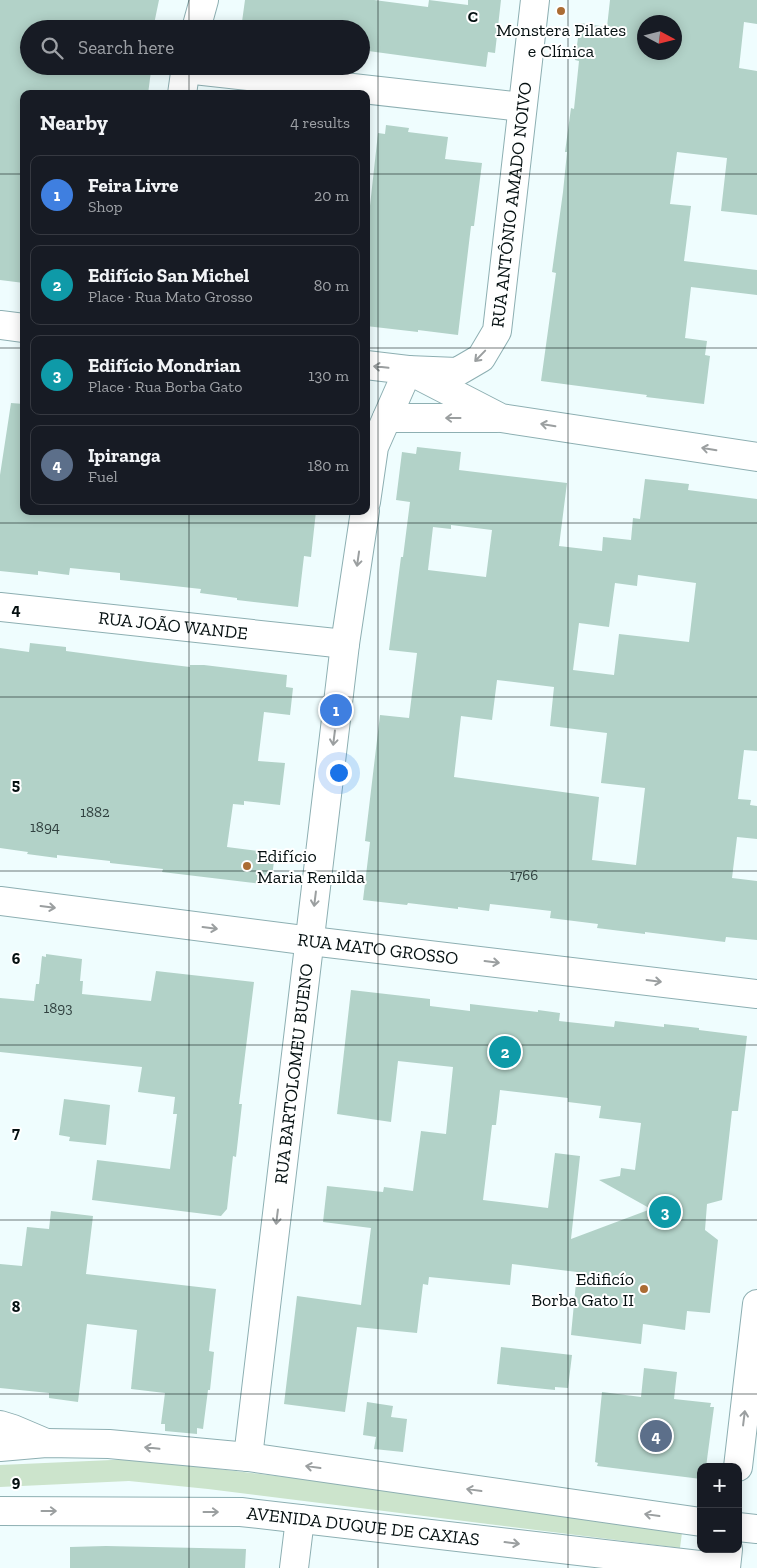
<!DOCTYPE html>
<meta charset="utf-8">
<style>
body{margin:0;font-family:"Zilla Slab",serif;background:#242831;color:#f1f3f6}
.controls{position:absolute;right:15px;bottom:15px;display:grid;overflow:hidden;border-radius:10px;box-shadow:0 2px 12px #0003}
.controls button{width:45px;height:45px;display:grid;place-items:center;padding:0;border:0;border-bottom:1px solid #363941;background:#171b24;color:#f1f3f6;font:25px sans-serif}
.compass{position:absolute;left:637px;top:15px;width:45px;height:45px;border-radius:50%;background:#171b24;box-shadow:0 2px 12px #0003;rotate:97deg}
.you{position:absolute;left:338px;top:772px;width:18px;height:18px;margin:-12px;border:4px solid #fff;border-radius:50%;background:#1a73e8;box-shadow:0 0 0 8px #1a73e833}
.badge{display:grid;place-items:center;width:32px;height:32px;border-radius:50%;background:#ab6c33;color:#fff;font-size:16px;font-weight:700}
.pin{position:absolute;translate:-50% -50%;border:2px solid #fff;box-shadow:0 1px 5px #0006}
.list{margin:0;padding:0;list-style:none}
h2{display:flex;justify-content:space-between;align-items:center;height:65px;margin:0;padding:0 20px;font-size:21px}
h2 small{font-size:16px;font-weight:400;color:#9ea1a6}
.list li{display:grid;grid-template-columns:32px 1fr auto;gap:15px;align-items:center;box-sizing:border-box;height:80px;margin:0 10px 10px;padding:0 10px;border:1px solid #363941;border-radius:10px}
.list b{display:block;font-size:19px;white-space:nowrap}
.list p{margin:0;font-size:16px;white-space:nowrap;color:#9ea1a6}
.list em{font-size:16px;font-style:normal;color:#9ea1a6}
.icon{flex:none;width:28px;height:28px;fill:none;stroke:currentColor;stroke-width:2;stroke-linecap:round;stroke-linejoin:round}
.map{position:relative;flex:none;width:757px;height:1568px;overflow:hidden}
.search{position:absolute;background:#171b24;box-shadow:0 2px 12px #0003;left:20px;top:20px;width:350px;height:55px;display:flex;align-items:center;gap:12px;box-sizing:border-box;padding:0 18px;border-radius:28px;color:#9ea1a6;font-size:19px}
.panel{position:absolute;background:#171b24;box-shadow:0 2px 12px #0003;left:20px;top:90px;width:350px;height:425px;border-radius:10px}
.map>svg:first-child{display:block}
.green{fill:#cce4cc}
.building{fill:#b2d2c8;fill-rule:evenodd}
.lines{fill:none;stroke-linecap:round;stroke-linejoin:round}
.street-casing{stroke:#8dafb2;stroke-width:30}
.secondary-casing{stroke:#8dafb2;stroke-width:30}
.street{stroke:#fff;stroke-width:28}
.secondary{stroke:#fff;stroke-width:28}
.oneway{stroke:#9b9fa0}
.grid{fill:none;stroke:#051011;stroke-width:1;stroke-opacity:0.55}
.poi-dot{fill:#ab6c33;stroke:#fff;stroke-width:2}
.labels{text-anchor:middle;stroke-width:4;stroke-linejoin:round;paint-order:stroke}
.number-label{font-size:15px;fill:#30403f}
.poi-label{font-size:18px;fill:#051011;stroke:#fff}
.street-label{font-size:18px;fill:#051011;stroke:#fff}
.grid-label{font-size:16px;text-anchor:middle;font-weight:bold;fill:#051011;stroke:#fff;stroke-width:4;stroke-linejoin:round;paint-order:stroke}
</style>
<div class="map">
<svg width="757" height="1568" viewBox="0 0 757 1568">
<rect width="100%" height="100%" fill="#effdfe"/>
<path class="green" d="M 134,1459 L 537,1507 L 683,1525 L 680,1548 L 208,1489 L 129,1481 L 0,1487 L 0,1465 Z"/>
<path class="building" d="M 0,0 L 159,0 L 153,29 L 29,29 L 29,66 L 153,66 L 153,71 L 151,71 L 148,94 L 24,94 L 24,283 L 0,280 Z
M 245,0 L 374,0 L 428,7 L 429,0 L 468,5 L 468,0 L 501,0 L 495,53 L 488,52 L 486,67 L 361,50 L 361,29 L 241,29 Z
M 610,0 L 757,0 L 757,24 L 744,22 L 739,68 L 757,71 L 757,215 L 721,211 L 727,158 L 677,152 L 670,204 L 691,206 L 684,261 L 757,270 L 757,295 L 691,287 L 685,338 L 707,341 L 705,355 L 710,356 L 704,404 L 646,397 L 647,395 L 541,381 L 556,273 L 552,272 L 563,192 L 567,152 L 565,152 L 571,108 L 574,109 L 579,61 L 575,60 L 580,23 L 607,27 ZM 644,22 L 674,22 L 674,52 L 644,52 Z
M 386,125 L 409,128 L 408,132 L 448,137 L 445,159 L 482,163 L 474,226 L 471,226 L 458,335 L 418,330 L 418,332 L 366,326 L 366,215 L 369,215 L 378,133 L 385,134 Z
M 11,403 L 24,404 L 24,511 L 316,511 L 311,557 L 304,556 L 298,607 L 237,600 L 237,598 L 200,593 L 201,589 L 120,580 L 120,573 L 70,568 L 69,575 L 38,571 L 38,575 L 0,571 L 0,475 Z
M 417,447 L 461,452 L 459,470 L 567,483 L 559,546 L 602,551 L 603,537 L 631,540 L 633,518 L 640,519 L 645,479 L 689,484 L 688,490 L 757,499 L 757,751 L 744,750 L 738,799 L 751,800 L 750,805 L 757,806 L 757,839 L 737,837 L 732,878 L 757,881 L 757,940 L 726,937 L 725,942 L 645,932 L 645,934 L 597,928 L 598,924 L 550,918 L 551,911 L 490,904 L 489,911 L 458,907 L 458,909 L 408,903 L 407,905 L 363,900 L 370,842 L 365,841 L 380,715 L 409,718 L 417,653 L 389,650 L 401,557 L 403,557 L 410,502 L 396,500 L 402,452 L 416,454 ZM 451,525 L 492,530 L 486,577 L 428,570 L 433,527 L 451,529 ZM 638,575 L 696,583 L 689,642 L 619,634 L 614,675 L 573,670 L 579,623 L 609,627 L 615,583 L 637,586 ZM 497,680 L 554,687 L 550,726 L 607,733 L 601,783 L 645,788 L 636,865 L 592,860 L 599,797 L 454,777 L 461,716 L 492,720 Z
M 30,643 L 66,647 L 66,651 L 148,662 L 190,667 L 190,665 L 204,665 L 287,675 L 286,687 L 293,688 L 290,715 L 264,712 L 258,761 L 285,763 L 280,805 L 244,801 L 244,805 L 233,804 L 227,847 L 275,853 L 271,885 L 162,872 L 163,869 L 110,863 L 110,861 L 57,855 L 57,858 L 27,854 L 28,852 L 0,848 L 0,648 L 29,652 Z
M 46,954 L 82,959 L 80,981 L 83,981 L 82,994 L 151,1001 L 156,971 L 254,982 L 239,1104 L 242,1104 L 236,1157 L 233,1156 L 227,1209 L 221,1216 L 92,1200 L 97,1160 L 170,1169 L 177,1114 L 173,1114 L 175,1097 L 138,1092 L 142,1067 L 0,1052 L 0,998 L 34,1001 L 36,984 L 39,984 L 42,956 L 46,957 Z
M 351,990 L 430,999 L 430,1006 L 470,1011 L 470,1004 L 538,1012 L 538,1010 L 560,1013 L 559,1021 L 614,1027 L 615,1021 L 664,1027 L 664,1024 L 699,1028 L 699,1030 L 747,1036 L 738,1111 L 732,1111 L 722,1200 L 707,1204 L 705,1230 L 718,1240 L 710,1313 L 687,1311 L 685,1330 L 643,1324 L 641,1344 L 571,1335 L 577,1272 L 512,1264 L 510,1285 L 429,1277 L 428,1285 L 423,1284 L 417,1333 L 357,1327 L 345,1412 L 284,1404 L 297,1296 L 361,1305 L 371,1228 L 323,1222 L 327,1186 L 383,1192 L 384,1187 L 413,1191 L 421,1131 L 446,1134 L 453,1067 L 398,1061 L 391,1122 L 337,1114 ZM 500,1090 L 568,1098 L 568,1102 L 601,1106 L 599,1118 L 641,1123 L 635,1170 L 621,1168 L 620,1176 L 599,1180 L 651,1209 L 571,1239 L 580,1156 L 555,1153 L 548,1208 L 483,1200 L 492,1125 L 496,1125 Z
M 64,1099 L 110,1105 L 106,1145 L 69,1141 L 70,1137 L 59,1135 Z
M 51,1211 L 93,1216 L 86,1274 L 216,1289 L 209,1351 L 214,1352 L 210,1390 L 208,1390 L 203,1429 L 197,1428 L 197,1434 L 165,1431 L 165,1424 L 161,1424 L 165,1393 L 131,1389 L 137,1330 L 87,1324 L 78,1402 L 49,1398 L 49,1393 L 0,1388 L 0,1264 L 22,1266 L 27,1227 L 49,1229 Z
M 501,1347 L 572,1355 L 568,1388 L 555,1387 L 555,1390 L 497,1384 Z
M 644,1368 L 677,1372 L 674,1399 L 711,1403 L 710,1407 L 714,1407 L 706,1467 L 701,1467 L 701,1479 L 597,1466 L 598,1463 L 595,1462 L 602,1392 L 641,1397 Z
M 367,1402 L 393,1406 L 391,1417 L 407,1419 L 403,1452 L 374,1449 L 376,1437 L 363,1435 Z
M 106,1546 L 246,1549 L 245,1568 L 70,1568 L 70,1547 Z"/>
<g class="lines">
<defs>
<g id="street">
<path d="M 196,29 L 204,0"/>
<path d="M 185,69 L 522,107"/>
<path d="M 182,94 L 186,66"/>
<path id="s1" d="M 366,502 L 374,447 L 408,370 L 457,372 L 481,358 L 497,331 L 535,0"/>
<path id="s2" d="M 0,607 L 345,644"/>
<path d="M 0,1425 L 13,1429 L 46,1443"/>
<path id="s3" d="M 248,1457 L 345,644 L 365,511"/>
<path d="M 738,1467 L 757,1304"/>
<path d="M 294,1568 L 300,1519"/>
<path d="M 726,1568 L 728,1549"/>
</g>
<g id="secondary">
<path d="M 0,325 L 24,328"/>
<path d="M 366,365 L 408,370 L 501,418 L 757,457"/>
<path d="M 387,418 L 497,418"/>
<path id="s4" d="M 0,901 L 311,941 L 757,994"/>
<path d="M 0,1447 L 46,1443 L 109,1444 L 248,1457 L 701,1522"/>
<path id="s5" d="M 0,1511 L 241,1512 L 725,1568"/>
<path d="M 738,1527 L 757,1529"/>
</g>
</defs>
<use href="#street" class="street-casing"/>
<use href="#secondary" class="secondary-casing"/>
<use href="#street" class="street"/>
<use href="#secondary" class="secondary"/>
</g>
<defs><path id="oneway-shaft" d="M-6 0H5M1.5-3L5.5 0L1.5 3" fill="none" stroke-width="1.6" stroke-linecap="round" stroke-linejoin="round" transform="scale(1.25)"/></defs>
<g class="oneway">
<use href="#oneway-shaft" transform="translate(480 356) rotate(134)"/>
<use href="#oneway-shaft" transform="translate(381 367) rotate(-174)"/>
<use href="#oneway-shaft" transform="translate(453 418) rotate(-180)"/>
<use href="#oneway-shaft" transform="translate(548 425) rotate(-171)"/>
<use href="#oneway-shaft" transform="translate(709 449) rotate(-171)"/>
<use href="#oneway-shaft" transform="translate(358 559) rotate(98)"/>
<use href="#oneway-shaft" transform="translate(334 738) rotate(97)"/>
<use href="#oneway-shaft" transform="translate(315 899) rotate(97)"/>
<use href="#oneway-shaft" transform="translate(48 907) rotate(7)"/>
<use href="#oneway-shaft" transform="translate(210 928) rotate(7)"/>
<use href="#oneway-shaft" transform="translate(492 962) rotate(7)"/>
<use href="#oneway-shaft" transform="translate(654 981) rotate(7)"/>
<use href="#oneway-shaft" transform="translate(277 1217) rotate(97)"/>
<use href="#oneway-shaft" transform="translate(744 1418) rotate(-83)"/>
<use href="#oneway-shaft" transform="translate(152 1448) rotate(-174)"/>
<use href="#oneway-shaft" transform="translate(313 1467) rotate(-172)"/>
<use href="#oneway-shaft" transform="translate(474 1490) rotate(-172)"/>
<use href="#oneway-shaft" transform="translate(49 1511)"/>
<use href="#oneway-shaft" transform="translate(211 1512)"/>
<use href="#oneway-shaft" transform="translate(652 1515) rotate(-172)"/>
<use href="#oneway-shaft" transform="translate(512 1543) rotate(7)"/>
</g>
<path class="grid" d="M 189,0 L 189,29M 378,0 L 378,1568M 568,0 L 568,1568M 189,66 L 189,94M 0,174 L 24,174M 366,174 L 757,174M 0,348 L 24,348M 366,348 L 757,348M 189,511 L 189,1568M 0,523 L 757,523M 0,697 L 757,697M 0,871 L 757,871M 0,1045 L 757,1045M 0,1220 L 757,1220M 0,1394 L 757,1394"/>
<g class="poi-dot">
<circle cx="561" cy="11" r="5"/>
<circle cx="247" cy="866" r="5"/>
<circle cx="644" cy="1289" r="5"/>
</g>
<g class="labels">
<g class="number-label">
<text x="95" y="817">1882</text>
<text x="45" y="832">1894</text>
<text x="524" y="880">1766</text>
<text x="58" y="1013">1893</text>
</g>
<g class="poi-label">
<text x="561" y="36">Monstera Pilates<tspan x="561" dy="21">e Clínica</tspan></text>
<text x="257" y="862" text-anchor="start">Edifício<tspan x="257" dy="21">Maria Renilda</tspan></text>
<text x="634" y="1285" text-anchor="end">Edificío<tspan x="634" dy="21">Borba Gato II</tspan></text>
</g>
<g class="street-label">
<text dy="6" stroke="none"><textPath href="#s1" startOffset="375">RUA ANTÔNIO AMADO NOIVO</textPath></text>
<text dy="6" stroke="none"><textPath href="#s2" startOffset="174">RUA JOÃO WANDE</textPath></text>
<text dy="6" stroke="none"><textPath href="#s4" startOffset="381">RUA MATO GROSSO</textPath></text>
<text dy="6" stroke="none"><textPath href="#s3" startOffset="386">RUA BARTOLOMEU BUENO</textPath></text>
<text dy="6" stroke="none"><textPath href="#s5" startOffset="364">AVENIDA DUQUE DE CAXIAS</textPath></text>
</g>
</g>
<g class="grid-label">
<text x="473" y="22">C</text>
<text x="16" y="615">4</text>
<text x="16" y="790">5</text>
<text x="16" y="964">6</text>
<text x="16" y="1138">7</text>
<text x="16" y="1312">8</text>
<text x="16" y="1487">9</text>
</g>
</svg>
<div class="controls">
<button>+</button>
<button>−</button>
</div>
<svg class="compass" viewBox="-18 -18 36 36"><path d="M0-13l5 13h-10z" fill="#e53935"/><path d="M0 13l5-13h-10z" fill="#9ea1a6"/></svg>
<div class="you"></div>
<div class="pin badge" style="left:336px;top:710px;background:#3f7fe0">1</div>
<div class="pin badge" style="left:505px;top:1052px;background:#0f9aa8">2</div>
<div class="pin badge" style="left:665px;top:1212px;background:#0f9aa8">3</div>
<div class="pin badge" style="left:656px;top:1436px;background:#5c6f8a">4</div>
<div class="search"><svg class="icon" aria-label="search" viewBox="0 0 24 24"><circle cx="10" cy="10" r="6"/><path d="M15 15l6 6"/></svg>Search here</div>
<section class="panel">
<h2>Nearby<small>4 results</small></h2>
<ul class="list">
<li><span class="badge" style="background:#3f7fe0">1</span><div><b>Feira Livre</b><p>Shop</p></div><em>20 m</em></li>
<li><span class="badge" style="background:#0f9aa8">2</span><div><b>Edifício San Michel</b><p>Place · Rua Mato Grosso</p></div><em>80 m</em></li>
<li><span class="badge" style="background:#0f9aa8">3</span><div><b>Edifício Mondrian</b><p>Place · Rua Borba Gato</p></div><em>130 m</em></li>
<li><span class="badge" style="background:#5c6f8a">4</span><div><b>Ipiranga</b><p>Fuel</p></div><em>180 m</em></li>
</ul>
</section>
</div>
